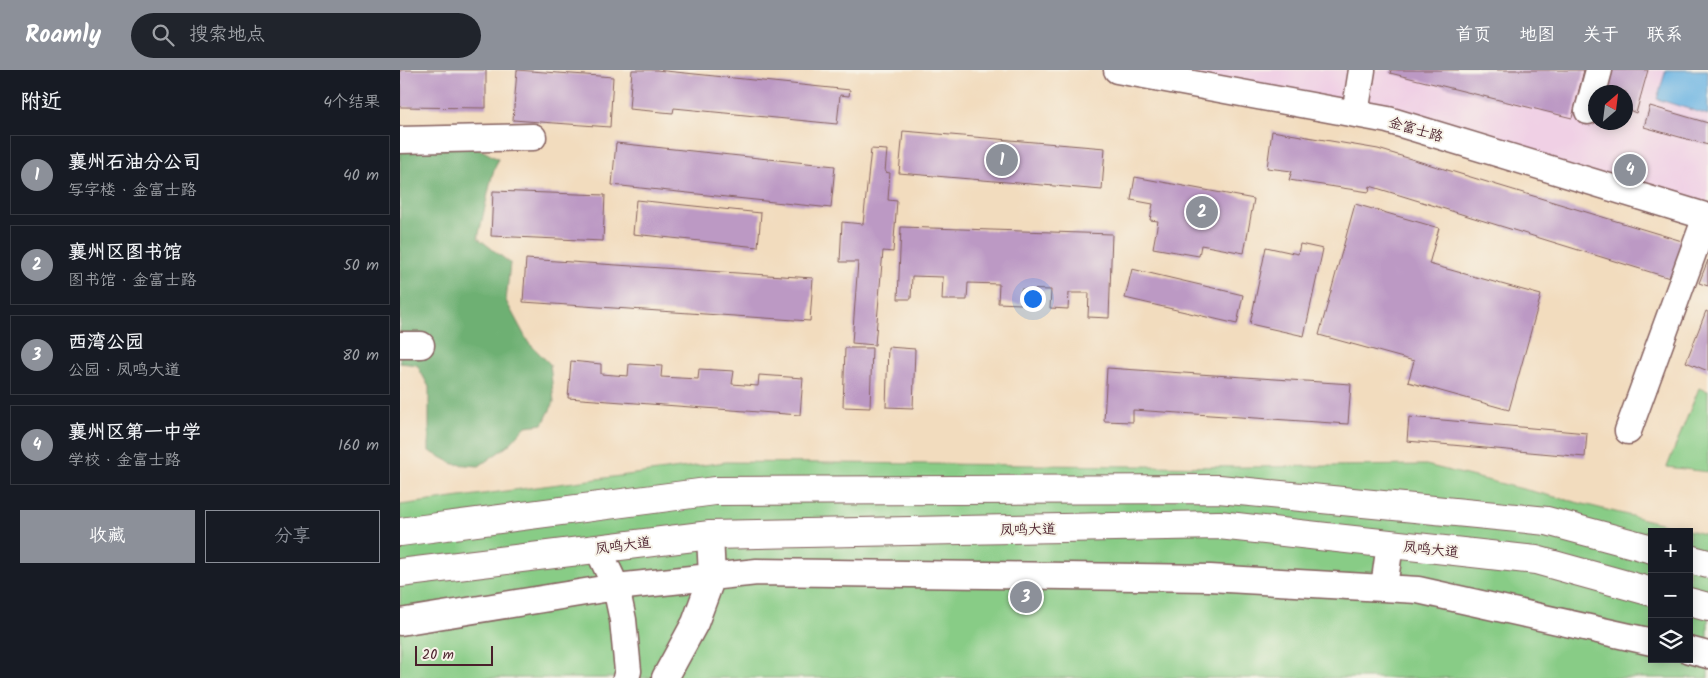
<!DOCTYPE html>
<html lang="zh">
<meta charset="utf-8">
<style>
body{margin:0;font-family:Kalam,"LXGW WenKai TC",sans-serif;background:#20242c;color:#f1f3f6}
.controls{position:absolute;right:15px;bottom:15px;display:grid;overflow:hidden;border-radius:0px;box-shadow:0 2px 12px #0003}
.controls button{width:45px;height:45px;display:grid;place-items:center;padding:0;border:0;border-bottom:1px solid #363941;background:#171b24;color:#f1f3f6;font:25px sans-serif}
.compass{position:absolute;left:1188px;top:15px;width:45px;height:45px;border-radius:50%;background:#171b24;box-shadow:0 2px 12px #0003;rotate:28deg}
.scale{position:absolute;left:15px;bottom:12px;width:78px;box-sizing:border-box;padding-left:5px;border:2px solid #4a1f2b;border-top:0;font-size:14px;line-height:18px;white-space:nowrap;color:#4a1f2b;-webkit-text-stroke:4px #f7f3e8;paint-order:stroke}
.you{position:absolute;left:632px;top:228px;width:18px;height:18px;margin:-12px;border:4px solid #fff;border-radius:50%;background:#1a73e8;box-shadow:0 0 0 8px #1a73e833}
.badge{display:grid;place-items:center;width:32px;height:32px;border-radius:50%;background:#8c9099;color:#fff;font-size:16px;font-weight:700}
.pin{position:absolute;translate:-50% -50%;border:2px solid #fff;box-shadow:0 1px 5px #0006}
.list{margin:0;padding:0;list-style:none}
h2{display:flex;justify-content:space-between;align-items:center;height:65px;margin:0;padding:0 20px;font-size:21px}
h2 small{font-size:16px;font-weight:400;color:#9ea1a6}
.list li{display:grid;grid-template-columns:32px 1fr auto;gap:15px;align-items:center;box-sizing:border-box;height:80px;margin:0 10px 10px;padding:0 10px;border:1px solid #363941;border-radius:0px}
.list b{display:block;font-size:19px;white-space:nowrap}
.list p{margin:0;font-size:16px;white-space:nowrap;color:#9ea1a6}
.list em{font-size:16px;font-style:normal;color:#9ea1a6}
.actions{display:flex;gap:10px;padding:15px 20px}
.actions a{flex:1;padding:11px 0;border:1px solid #8c9099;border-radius:0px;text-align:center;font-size:18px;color:#8c9099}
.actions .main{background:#8c9099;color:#fff}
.icon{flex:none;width:28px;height:28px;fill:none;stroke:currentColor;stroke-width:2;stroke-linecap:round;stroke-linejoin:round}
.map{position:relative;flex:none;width:1308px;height:608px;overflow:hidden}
header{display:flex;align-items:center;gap:30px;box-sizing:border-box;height:70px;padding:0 25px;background:#8c9099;color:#fff}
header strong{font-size:24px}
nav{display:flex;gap:28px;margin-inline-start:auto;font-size:18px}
.search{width:350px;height:45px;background:#20242c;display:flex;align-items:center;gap:12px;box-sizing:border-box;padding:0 18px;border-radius:28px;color:#9ea1a6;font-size:19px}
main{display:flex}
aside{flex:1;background:#171b24}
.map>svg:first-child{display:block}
.built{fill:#f0d0e5;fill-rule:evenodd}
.green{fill:#88cc86;stroke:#697658;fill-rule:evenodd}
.forest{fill:#6eb073;stroke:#5c684f}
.water{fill:#6bb4e3;stroke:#5a6a87}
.building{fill:#bc99c4}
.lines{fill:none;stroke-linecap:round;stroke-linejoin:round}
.minor-casing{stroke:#85615e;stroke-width:29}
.major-casing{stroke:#85615e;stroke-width:30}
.minor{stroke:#fff;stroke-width:26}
.major{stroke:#fff;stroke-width:28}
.labels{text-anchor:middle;stroke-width:4;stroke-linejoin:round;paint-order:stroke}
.street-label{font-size:14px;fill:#4a1f2b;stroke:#f7f3e8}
</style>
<header>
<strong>Roamly</strong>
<div class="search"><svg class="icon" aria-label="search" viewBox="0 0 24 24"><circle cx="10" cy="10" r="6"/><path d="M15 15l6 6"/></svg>搜索地点</div>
<nav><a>首页</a><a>地图</a><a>关于</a><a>联系</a></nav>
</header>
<main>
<aside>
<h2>附近<small>4个结果</small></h2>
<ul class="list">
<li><span class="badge">1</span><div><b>襄州石油分公司</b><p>写字楼 · 金富士路</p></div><em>40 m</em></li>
<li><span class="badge">2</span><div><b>襄州区图书馆</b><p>图书馆 · 金富士路</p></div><em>50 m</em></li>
<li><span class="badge">3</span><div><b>西湾公园</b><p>公园 · 凤鸣大道</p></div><em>80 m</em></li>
<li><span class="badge">4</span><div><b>襄州区第一中学</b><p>学校 · 金富士路</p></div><em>160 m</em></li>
</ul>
<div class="actions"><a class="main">收藏</a><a>分享</a></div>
</aside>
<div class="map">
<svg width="1308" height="608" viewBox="0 0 1308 608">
<rect width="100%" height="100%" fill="#f7f3e8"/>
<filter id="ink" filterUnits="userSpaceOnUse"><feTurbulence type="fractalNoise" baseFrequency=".02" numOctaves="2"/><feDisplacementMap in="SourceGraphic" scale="10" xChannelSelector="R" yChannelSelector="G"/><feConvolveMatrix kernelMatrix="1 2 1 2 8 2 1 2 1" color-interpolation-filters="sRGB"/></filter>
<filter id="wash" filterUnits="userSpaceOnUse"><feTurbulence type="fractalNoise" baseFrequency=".0096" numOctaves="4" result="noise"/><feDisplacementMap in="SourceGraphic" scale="20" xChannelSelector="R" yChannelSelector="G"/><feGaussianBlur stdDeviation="1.12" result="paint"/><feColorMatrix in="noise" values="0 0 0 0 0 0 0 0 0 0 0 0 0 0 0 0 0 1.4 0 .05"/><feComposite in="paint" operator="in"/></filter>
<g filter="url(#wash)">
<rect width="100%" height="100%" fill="#f2dcbe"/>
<path class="built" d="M 717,0 L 1308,0 L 1308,147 L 988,50 ZM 1196,22 L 1226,22 L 1226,52 L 1196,52 Z"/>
<path class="green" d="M 1299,318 L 1308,321 L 1308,402 L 1267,397 Z
M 326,392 L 843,397 L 1026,395 L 1308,465 L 1308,608 L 0,608 L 0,435 ZM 1252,462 L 1289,462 L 1289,589 L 1252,589 Z"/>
<path class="forest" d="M 74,76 L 98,89 L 92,106 L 78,168 L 110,193 L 106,231 L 128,272 L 150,294 L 154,332 L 143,354 L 126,356 L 109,375 L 79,396 L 54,394 L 29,381 L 29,317 L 17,295 L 0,293 L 0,78 Z"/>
<path class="water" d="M 1266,0 L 1308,0 L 1308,45 L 1257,29 Z"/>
<g id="blocks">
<path class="building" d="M 0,0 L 86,0 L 86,38 L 0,37 Z
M 117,0 L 213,7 L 210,57 L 113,50 Z
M 232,0 L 256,0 L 450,20 L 449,26 L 440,25 L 437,54 L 274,38 L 273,43 L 229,39 Z
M 991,0 L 1184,0 L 1172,48 L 990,3 Z
M 1208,0 L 1248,0 L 1236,43 L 1226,39 L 1226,22 L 1201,22 Z
M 1250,36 L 1308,53 L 1308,75 L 1244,57 Z
M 503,61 L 705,78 L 702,120 L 499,103 Z
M 872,61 L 978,79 L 1282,171 L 1273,209 L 970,116 L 969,122 L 889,110 L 892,101 L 867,98 Z
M 216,73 L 435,96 L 431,138 L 212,115 Z
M 471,79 L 487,80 L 485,102 L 490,103 L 488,130 L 497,131 L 493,182 L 483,181 L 475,275 L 452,273 L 458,192 L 440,192 L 442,152 L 463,154 Z
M 735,107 L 854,129 L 844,183 L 801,175 L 799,186 L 753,178 L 758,151 L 750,150 L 753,134 L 731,130 Z
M 93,121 L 205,125 L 203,171 L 91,166 Z
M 236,130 L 361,143 L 358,177 L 233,164 Z
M 955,134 L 1039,158 L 1029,194 L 1141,225 L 1109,340 L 1008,312 L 1014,291 L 919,265 Z
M 501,157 L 712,164 L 709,248 L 688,247 L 689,223 L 669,223 L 668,239 L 650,238 L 651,220 L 621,219 L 621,234 L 598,233 L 599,214 L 568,213 L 567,230 L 542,230 L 543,207 L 512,206 L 511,229 L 498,229 Z
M 900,174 L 923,179 L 904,266 L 850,254 L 866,177 L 898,184 Z
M 126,189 L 413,208 L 410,251 L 123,232 Z
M 1308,190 L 1308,216 L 1299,213 Z
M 732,199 L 843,225 L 837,254 L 725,228 Z
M 1306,241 L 1308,242 L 1308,301 L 1286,292 Z
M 488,277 L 515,279 L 513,338 L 486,337 Z
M 445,278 L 472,278 L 470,338 L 443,337 Z
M 171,291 L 201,294 L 201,304 L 228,306 L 229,294 L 262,296 L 261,307 L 298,309 L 299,299 L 334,301 L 332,314 L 358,316 L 359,305 L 403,308 L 400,345 L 168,328 Z
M 707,298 L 951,314 L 948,354 L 733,340 L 733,352 L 704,351 Z
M 1009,347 L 1187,363 L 1185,387 L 1007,371 Z"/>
</g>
</g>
<g filter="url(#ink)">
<use href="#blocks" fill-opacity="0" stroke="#85615e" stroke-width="1"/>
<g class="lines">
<defs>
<path id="minor" d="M 717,0 L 988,50 L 1308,147
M 1188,41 L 1199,0
M 955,44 L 962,0
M 0,70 L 133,67
M 0,275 L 21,275
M 1228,361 L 1306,147
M 198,479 L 216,517 L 223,550 L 228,601 L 226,608
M 984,517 L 990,474
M 0,552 L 216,517 L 357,502 L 810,508 L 1018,520 L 1252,572
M 1289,580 L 1308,585
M 265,608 L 295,553 L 312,507 L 310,465"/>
<path id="major" d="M 0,462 L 315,421 L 819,419 L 1147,451 L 1252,479
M 1289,489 L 1308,494
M 0,503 L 310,465 L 819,455 L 1136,490 L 1252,522
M 1289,532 L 1308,537"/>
</defs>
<use href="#minor" class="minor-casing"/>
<use href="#major" class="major-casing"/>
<use href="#minor" class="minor"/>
<use href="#major" class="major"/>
</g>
</g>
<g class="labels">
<g class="street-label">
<text transform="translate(1016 59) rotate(16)" y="5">金富士路</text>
<text transform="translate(628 459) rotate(-1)" y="5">凤鸣大道</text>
<text transform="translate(223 475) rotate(-7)" y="5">凤鸣大道</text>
<text transform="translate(1031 479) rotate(6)" y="5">凤鸣大道</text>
</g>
</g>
</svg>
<div class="controls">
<button>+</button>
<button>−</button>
<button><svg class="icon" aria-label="layers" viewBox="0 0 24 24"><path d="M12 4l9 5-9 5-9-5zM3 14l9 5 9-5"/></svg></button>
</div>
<svg class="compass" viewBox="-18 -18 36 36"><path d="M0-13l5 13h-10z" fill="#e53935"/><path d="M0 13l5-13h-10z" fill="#9ea1a6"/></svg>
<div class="scale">20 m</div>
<div class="you"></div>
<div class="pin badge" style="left:602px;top:90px">1</div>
<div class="pin badge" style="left:802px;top:142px">2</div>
<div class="pin badge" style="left:626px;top:527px">3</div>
<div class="pin badge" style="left:1230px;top:100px">4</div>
</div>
</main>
